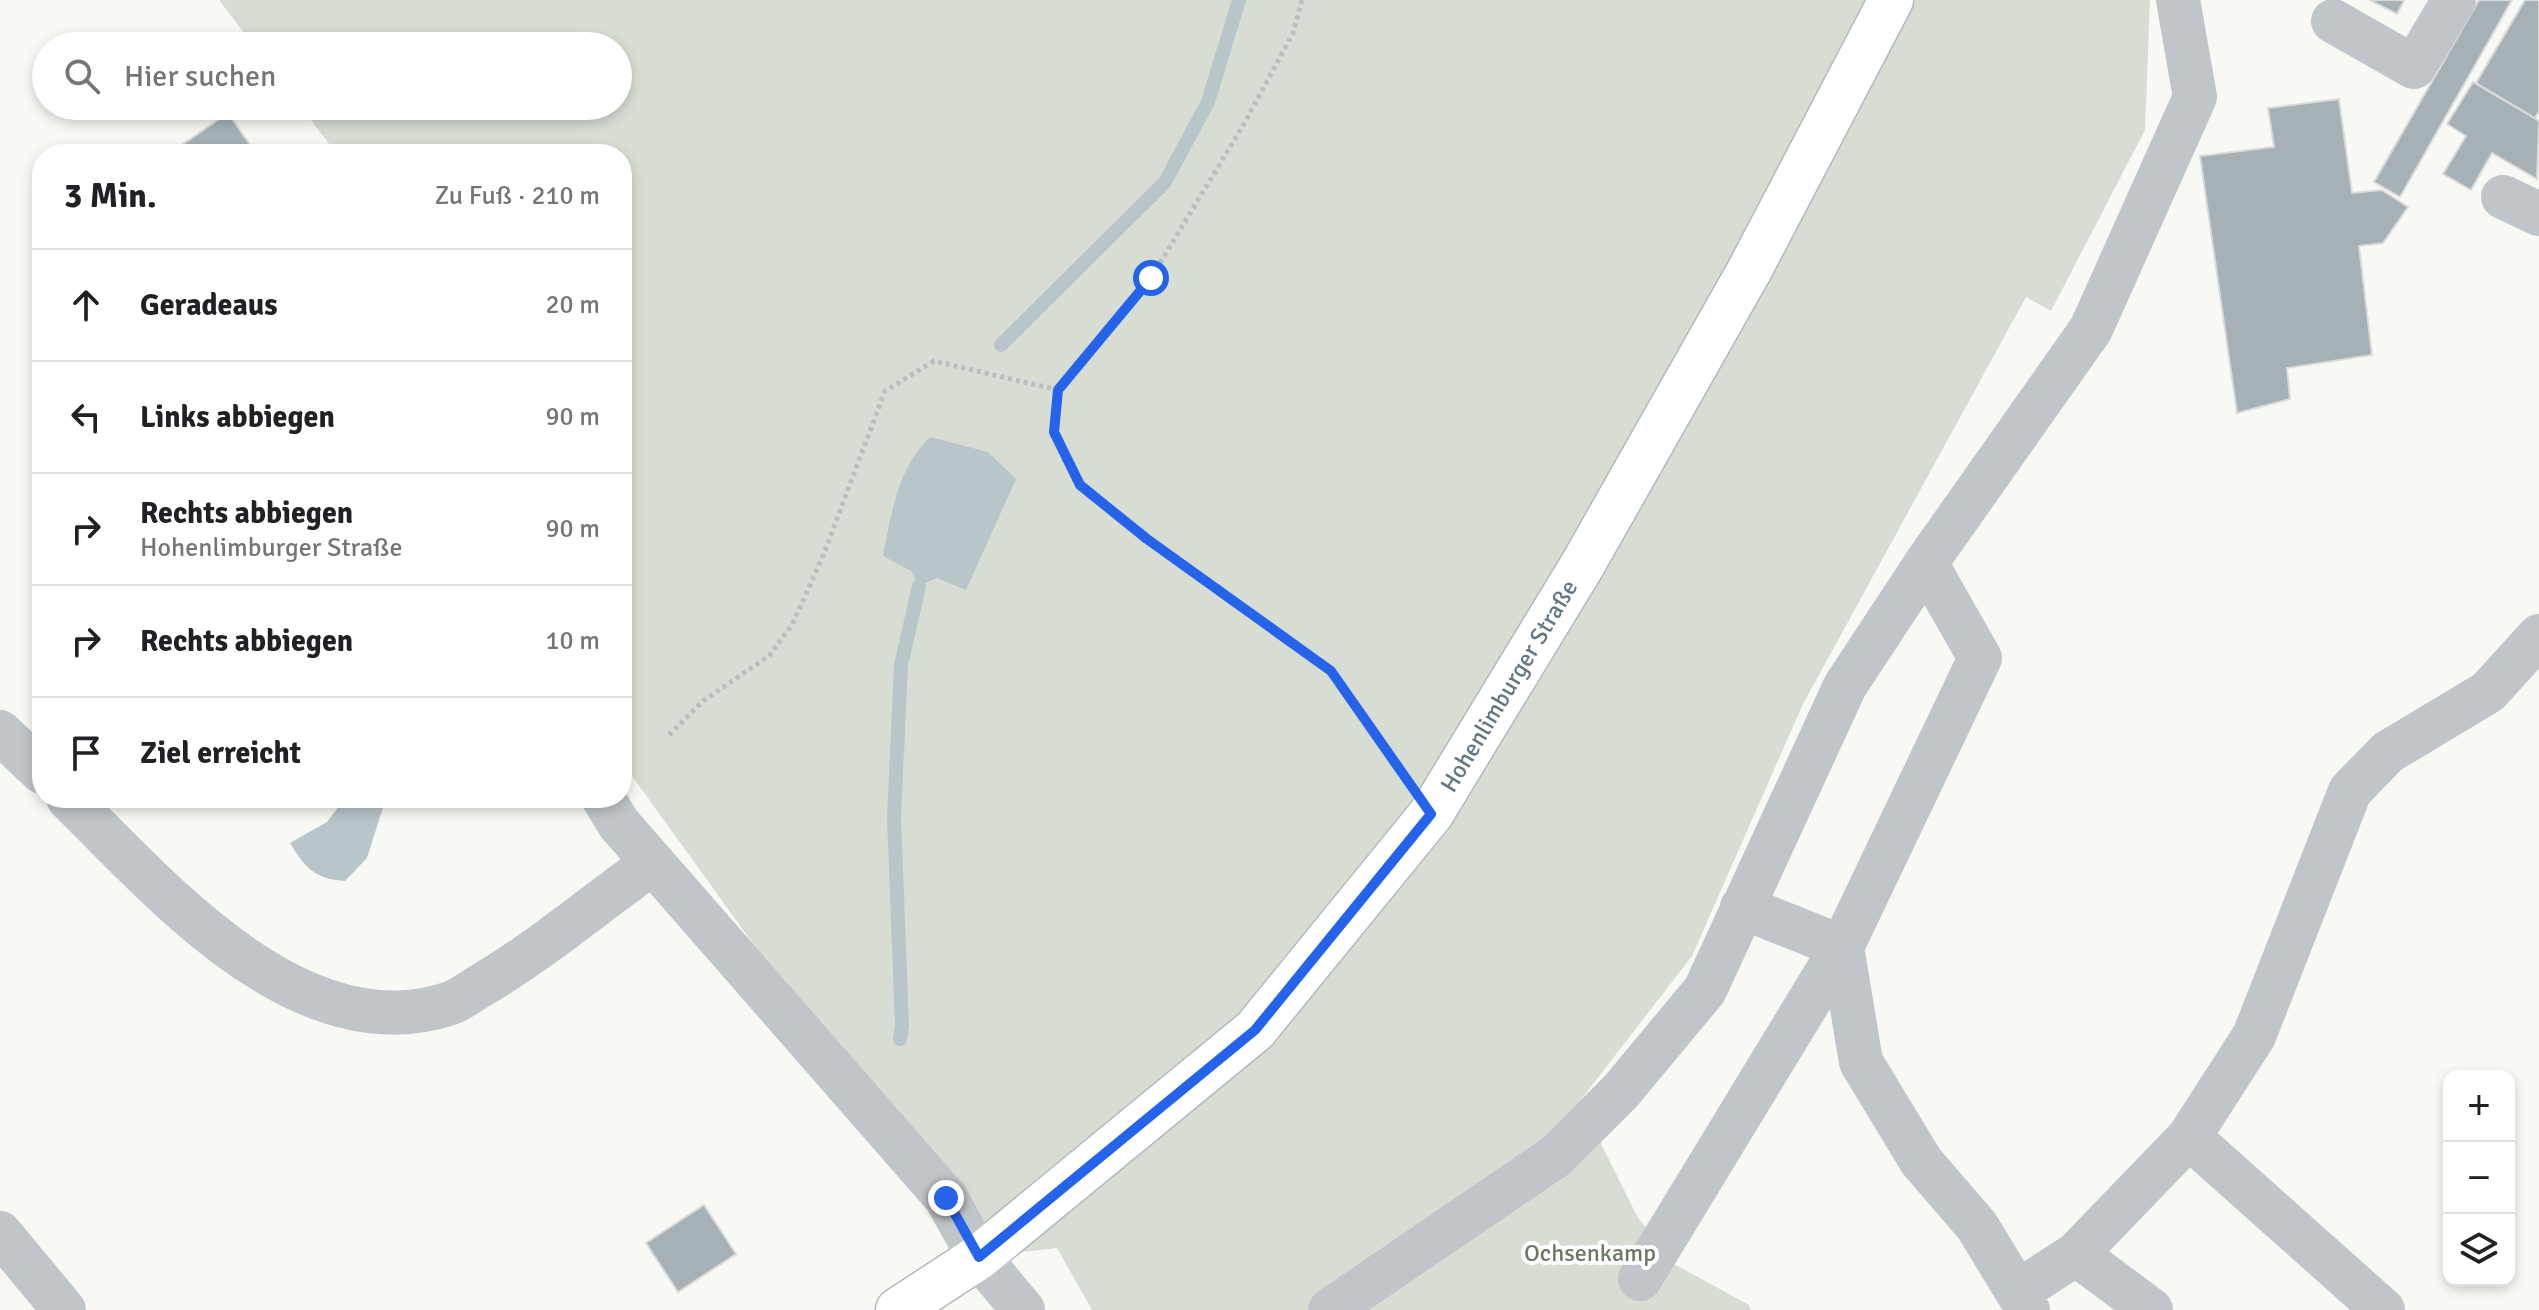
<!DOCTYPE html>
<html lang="de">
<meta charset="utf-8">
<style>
body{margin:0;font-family:Signika,sans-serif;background:#f2f2f2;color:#202124}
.controls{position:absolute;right:24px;bottom:24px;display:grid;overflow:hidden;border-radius:16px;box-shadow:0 4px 12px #0003}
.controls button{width:72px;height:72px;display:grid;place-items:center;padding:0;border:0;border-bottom:2px solid #e0e0e0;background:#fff;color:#202124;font:40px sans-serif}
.stop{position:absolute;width:24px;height:24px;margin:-18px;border:6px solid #2563eb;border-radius:50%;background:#fff}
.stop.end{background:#2563eb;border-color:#fff;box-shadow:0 2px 8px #0008}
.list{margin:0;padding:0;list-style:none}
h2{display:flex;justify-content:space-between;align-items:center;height:104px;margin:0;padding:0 32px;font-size:34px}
h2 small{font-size:26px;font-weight:400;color:#757577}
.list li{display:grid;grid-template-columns:52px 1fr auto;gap:24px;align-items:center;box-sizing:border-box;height:112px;padding:0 32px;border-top:2px solid #e0e0e0}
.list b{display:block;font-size:30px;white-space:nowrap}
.list p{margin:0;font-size:26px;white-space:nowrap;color:#757577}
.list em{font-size:26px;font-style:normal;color:#757577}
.icon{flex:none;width:44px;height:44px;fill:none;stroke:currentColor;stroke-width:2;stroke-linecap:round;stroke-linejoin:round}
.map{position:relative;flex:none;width:2539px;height:1310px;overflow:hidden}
.search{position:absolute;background:#fff;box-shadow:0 4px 12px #0003;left:32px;top:32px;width:600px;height:88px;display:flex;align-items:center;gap:20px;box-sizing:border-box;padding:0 28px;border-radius:44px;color:#757577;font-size:30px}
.panel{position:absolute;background:#fff;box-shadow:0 4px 12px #0003;left:32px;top:144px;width:600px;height:664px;border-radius:32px}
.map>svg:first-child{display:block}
.green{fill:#d8ddd4}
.water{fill:#b8c6c9}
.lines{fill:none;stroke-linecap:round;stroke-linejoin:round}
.stream{stroke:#b8c6c9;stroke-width:14}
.building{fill:#a5b1b5;stroke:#dadad8;stroke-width:2}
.major-casing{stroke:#b2b9bc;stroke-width:47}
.path{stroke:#b9bec0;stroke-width:5;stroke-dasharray:4 4;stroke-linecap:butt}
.minor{stroke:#bfc5c8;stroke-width:44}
.major{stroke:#fff;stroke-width:44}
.route{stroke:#2563eb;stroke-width:10}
.labels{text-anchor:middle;stroke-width:8;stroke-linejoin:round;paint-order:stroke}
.street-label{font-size:24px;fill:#627781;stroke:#fff}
.park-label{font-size:24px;fill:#687961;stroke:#fff}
</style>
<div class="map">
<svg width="2539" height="1310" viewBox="0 0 2539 1310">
<rect width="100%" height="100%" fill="#f8f8f5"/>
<path class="green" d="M 219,0 L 2150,0 L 2145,130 L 2051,311 L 2026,297 L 1803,704 L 1692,956 L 1580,1101 L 1637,1216 L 1674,1264 L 1749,1305 L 1751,1310 L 1092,1310 L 1057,1248 L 979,1257 L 622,762 L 622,154 L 337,154 L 300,106 L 618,106 L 618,46 L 254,46 Z"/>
<path class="water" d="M 930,437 L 988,452 L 1016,479 L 966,590 L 937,578 L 919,586 L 911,571 L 883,556 C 891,515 898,467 930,437 Z
M 345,798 L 386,798 L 367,858 L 345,881 C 315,879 305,868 290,843 L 327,822 Z"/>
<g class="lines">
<path class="stream" d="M 1001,345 L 1165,182 L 1208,102 L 1239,0
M 900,1039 L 902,1026 L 894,817 L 901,665 L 919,586"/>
</g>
<path class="building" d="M 2370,0 L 2404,0 L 2397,14 Z
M 2479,0 L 2512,0 L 2400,197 L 2374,182 Z
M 2525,0 L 2539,0 L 2539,111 L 2535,118 L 2476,83 Z
M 2473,82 L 2539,121 L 2537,179 L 2492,153 L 2471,190 L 2443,174 L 2466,136 L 2447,124 Z
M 2339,99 L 2352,193 L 2382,190 L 2408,207 L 2383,243 L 2359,246 L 2372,355 L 2287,368 L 2290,399 L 2237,413 L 2200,156 L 2274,147 L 2268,108 Z
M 228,113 L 255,152 L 253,154 L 169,154 Z
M 704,1205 L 736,1254 L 678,1292 L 646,1243 Z"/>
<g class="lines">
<defs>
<path id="major" d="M 898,1310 L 979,1257 L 1255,1030 L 1431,814 L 1583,564 L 1749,271 L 1891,0"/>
</defs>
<use href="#major" class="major-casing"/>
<path class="path" d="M 1302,0 L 1293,33 L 1244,124 L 1151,278 L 1058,390 L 1054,432 L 1080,485 L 1147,539 L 1331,671 L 1403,774
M 669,735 L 703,701 L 769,656 L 792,625 L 823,556 L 885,391 L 934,361 L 1058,390"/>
<path class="minor" d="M 2333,21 L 2414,67 L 2454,0
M 2503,197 L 2539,214
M 1926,563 L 1980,658 L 1842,947 L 1861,1062 L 1921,1161 L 1977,1226 L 2028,1310
M 0,732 L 42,772
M 68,798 C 161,890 300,1052 448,1004 C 461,1000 474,989 485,983 C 544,948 597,902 653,863
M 603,798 L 619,824 L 946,1198 L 979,1257 L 1023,1310
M 2189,1137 L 2383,1310
M 0,1233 L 64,1310
M 2076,1254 L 2151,1310
M 1640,1279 L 1842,947 L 1742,907
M 2019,1291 L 2076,1254 L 2189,1137 L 2254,1036 L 2350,791 L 2388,752 L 2488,692 L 2539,636
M 1330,1310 L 1556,1156 L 1621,1091 L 1705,990 L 1845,686 L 1926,563 L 2091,329 L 2195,97 L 2178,0"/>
<use href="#major" class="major"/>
</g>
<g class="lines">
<path class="route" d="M 946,1198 L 979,1257 L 1255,1030 L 1431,814 L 1331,671 L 1147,539 L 1080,485 L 1054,432 L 1058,390 L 1151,278"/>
</g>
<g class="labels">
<g class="street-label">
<text transform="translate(1509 686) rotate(-59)" y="8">Hohenlimburger Straße</text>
</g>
<g class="park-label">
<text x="1590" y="1261">Ochsenkamp</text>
</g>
</g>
</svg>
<div class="controls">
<button>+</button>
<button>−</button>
<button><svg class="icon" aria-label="layers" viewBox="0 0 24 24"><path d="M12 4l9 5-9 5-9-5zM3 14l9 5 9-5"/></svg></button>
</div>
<div class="stop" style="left:1151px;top:278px"></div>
<div class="stop end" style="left:946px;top:1198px"></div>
<div class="search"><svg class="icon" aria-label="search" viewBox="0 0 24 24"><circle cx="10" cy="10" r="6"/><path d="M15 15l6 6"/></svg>Hier suchen</div>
<section class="panel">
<h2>3 Min.<small>Zu Fuß · 210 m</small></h2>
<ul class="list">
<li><svg class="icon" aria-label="ahead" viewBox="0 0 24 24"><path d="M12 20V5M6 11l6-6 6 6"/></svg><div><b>Geradeaus</b></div><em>20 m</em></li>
<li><svg class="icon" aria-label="left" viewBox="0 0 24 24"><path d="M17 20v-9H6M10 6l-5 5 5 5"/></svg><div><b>Links abbiegen</b></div><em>90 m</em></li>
<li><svg class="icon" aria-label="right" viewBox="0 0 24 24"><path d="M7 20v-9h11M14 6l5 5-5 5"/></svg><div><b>Rechts abbiegen</b><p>Hohenlimburger Straße</p></div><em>90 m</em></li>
<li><svg class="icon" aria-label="right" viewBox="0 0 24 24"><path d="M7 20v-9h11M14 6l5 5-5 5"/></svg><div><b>Rechts abbiegen</b></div><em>10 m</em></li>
<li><svg class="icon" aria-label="arrive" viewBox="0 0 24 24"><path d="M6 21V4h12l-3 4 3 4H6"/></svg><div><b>Ziel erreicht</b></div></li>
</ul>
</section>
</div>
